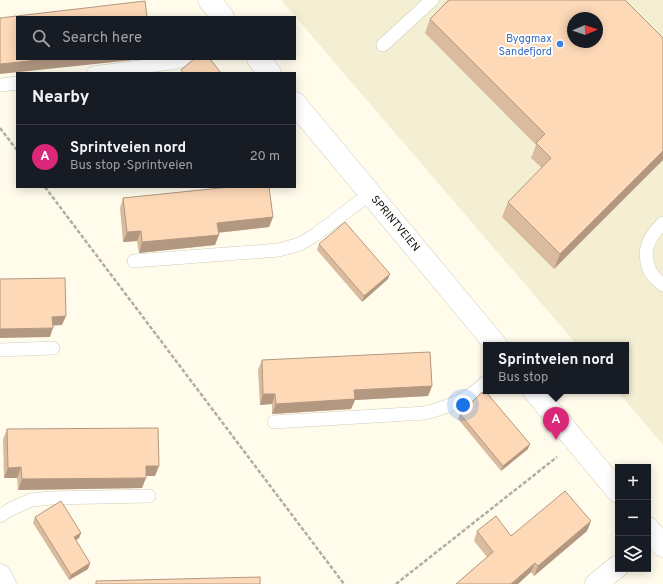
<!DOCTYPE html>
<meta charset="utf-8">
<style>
body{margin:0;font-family:Overpass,sans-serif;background:#20242c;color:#f1f3f6}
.controls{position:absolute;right:12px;bottom:12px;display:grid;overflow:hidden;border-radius:0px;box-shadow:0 2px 10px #0003}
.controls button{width:36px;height:36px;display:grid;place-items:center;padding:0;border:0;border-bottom:1px solid #363941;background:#171b24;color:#f1f3f6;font:20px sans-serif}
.compass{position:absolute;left:567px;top:12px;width:36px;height:36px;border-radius:50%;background:#171b24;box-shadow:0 2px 10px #0003;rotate:88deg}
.you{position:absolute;left:463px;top:405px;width:14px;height:14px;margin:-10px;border:3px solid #fff;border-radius:50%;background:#1a73e8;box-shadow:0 0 0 6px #1a73e833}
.badge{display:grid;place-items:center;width:26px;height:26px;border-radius:50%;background:#db2777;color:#fff;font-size:13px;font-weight:700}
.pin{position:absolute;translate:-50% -33px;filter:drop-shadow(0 1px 2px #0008)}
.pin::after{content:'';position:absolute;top:21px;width:14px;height:12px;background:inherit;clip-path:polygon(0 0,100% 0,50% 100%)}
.popup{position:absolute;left:483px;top:342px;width:146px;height:52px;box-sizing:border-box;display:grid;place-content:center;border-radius:0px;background:#171b24;filter:drop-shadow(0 1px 3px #0005);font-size:13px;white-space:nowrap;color:#9ea1a6}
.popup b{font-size:15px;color:#f1f3f6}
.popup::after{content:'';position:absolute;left:50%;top:100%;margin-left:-8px;border:8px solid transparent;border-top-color:#171b24}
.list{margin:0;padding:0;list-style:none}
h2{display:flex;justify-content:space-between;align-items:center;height:52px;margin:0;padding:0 16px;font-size:17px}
h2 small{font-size:13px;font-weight:400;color:#9ea1a6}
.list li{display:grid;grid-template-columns:26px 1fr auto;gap:12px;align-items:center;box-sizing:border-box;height:64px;padding:0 16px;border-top:1px solid #363941}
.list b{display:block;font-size:15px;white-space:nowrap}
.list p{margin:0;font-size:13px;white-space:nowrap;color:#9ea1a6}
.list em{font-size:13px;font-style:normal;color:#9ea1a6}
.icon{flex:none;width:22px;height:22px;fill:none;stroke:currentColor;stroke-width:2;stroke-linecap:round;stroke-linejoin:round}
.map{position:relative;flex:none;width:663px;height:584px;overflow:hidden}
.search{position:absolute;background:#171b24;box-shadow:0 2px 10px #0003;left:16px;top:16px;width:280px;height:44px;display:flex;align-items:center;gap:10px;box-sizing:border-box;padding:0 14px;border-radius:0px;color:#9ea1a6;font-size:15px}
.panel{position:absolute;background:#171b24;box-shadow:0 2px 10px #0003;left:16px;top:72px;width:280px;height:116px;border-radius:0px}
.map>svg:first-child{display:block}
.built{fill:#f4efd3;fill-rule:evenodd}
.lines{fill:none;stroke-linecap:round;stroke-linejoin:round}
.service-casing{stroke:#d1cdba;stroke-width:14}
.minor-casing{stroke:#d1cdba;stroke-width:23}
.path{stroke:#b1aea1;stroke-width:2.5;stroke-dasharray:4 2;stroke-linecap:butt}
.service{stroke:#fff;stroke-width:13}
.minor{stroke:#fff;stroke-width:22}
.wall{fill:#dabb9e}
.shaded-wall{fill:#b29881}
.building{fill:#fed9b8;stroke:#b29881;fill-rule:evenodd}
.shop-dot{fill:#3f7fe0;stroke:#fff;stroke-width:1.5}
.labels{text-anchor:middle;stroke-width:3.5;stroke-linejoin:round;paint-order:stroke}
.shop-label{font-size:11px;fill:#366cbe;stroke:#fff;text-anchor:end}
.street-label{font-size:11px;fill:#0f0d07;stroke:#fff}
</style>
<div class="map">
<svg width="663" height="584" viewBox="0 0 663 584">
<rect width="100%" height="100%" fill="#fffcec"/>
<path class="built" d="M 281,0 L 663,0 L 663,445 L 617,391 L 626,391 L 626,345 L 577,345 ZM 573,18 L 597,18 L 597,42 L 573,42 Z"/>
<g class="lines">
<defs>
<path id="service" d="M 383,45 L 432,0
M 93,73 L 178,62 L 186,59
M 2,85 L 17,83
M 663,223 C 649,237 641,251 650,271 C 652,276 659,281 663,285
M 134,261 L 279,250 L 300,244 L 315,235 L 371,193
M 0,350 L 53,348
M 274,422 L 425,413 C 448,407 469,399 486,382
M 0,516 L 11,509 L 31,500 L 51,498 L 149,496"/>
<path id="minor" d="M 209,0 L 223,17
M 258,59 L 270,73
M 295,103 L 496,345
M 534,391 L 618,492
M 648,528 L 663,546
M 0,575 L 5,584
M 596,584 L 618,566"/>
</defs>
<use href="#service" class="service-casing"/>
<use href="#minor" class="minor-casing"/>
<path class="path" d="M 0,128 L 17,150
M 45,187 L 344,584
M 396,584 L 557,457"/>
<use href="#service" class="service"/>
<use href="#minor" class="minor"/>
</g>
<path class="wall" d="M 448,0 L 625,0 L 663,38 L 554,269 L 502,217 L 508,202 L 542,168 L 531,158 L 536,145 L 425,33 L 430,19 L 447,1 Z
M 123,198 L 273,217 L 269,227 L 218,233 L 215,245 L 139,253 L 137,241 L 123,242 L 120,208 Z
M 319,244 L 388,279 L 362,302 L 317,250 Z
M 262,360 L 432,386 L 428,396 L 355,400 L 351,409 L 272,414 L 272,404 L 260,405 L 258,370 Z
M 460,414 L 528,449 L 501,471 L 458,419 Z
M 7,429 L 155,476 L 146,476 L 142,488 L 18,490 L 17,478 L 4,478 L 3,439 Z
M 35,517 L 81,533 L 79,538 L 76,540 L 90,563 L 88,569 L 69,580 L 33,523 Z
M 591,521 L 587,531 L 534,576 L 531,572 L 518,584 L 456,584 L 487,557 L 474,541 L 477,531 L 511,536 Z"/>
<path class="shaded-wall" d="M 48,59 L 133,59 L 133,60 L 0,74 L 0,64 Z
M 663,151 L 663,160 L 554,269 L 560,254 Z
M 273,217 L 269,227 L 214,233 L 217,223 Z
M 141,231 L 137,241 L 123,242 L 127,232 Z
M 219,235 L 215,245 L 139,253 L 142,242 Z
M 390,274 L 388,279 L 362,302 L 364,296 Z
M 66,316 L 62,325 L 49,326 L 52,317 Z
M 53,328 L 50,337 L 0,338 L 0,329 Z
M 432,386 L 428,396 L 355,400 L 351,409 L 272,414 L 276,404 L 354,390 Z
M 263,394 L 275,394 L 272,404 L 260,405 Z
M 530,444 L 528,449 L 501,471 L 503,466 Z
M 146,466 L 159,466 L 155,476 L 142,476 Z
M 21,467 L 17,478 L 4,478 L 8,468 Z
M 146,478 L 142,488 L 18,490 L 22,479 Z
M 591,521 L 587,531 L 534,576 L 538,566 Z
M 81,533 L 79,538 L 72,543 L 74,537 Z
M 90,563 L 88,569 L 69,580 L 71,575 Z
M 535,563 L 531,572 L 518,584 L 511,584 Z"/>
<path class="building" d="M 449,0 L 625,0 L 663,38 L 663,151 L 560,254 L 508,202 L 551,158 L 536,143 L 545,134 L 430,19 ZM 573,18 L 597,18 L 597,42 L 573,42 Z
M 145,1 L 147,17 L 17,17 L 17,59 L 48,59 L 0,64 L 0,18 Z
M 194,59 L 210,59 L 221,73 L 183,73 L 181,70 Z
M 230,187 L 269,187 L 273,217 L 217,223 L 219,235 L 142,242 L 141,231 L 127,232 L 123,198 Z
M 345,222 L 390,274 L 364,296 L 319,244 Z
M 65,278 L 66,316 L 52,317 L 53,328 L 0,329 L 0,279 Z
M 430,352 L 432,386 L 354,390 L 355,399 L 276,404 L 275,394 L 263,394 L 262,360 Z
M 482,392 L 483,394 L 486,392 L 530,444 L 503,466 L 460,414 Z
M 158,428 L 159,466 L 146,466 L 146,478 L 22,479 L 21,467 L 8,468 L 7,429 Z
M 565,491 L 591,521 L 538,566 L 535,563 L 511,584 L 456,584 L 493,552 L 477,531 L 496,516 L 511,536 Z
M 61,501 L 81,533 L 74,537 L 90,563 L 71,575 L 35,517 Z
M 260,577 L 260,584 L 96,584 L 96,581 Z"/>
<circle class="shop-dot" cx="560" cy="44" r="4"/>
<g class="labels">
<g class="shop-label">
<text x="552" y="42">Byggmax<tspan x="552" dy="13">Sandefjord</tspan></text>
</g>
<g class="street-label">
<text transform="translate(396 223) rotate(50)" y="4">SPRINTVEIEN</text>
</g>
</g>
</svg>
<div class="controls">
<button>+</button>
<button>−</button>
<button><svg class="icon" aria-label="layers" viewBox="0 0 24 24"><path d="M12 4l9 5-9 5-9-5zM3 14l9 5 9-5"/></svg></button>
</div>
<svg class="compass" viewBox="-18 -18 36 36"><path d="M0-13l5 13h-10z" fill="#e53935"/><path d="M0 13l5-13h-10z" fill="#9ea1a6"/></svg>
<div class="you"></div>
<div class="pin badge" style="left:556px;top:440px">A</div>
<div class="popup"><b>Sprintveien nord</b>Bus stop</div>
<div class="search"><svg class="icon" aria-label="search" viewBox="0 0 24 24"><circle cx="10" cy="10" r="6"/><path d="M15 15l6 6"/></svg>Search here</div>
<section class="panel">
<h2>Nearby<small></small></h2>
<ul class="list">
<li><span class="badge">A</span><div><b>Sprintveien nord</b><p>Bus stop · Sprintveien</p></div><em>20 m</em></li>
</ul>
</section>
</div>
